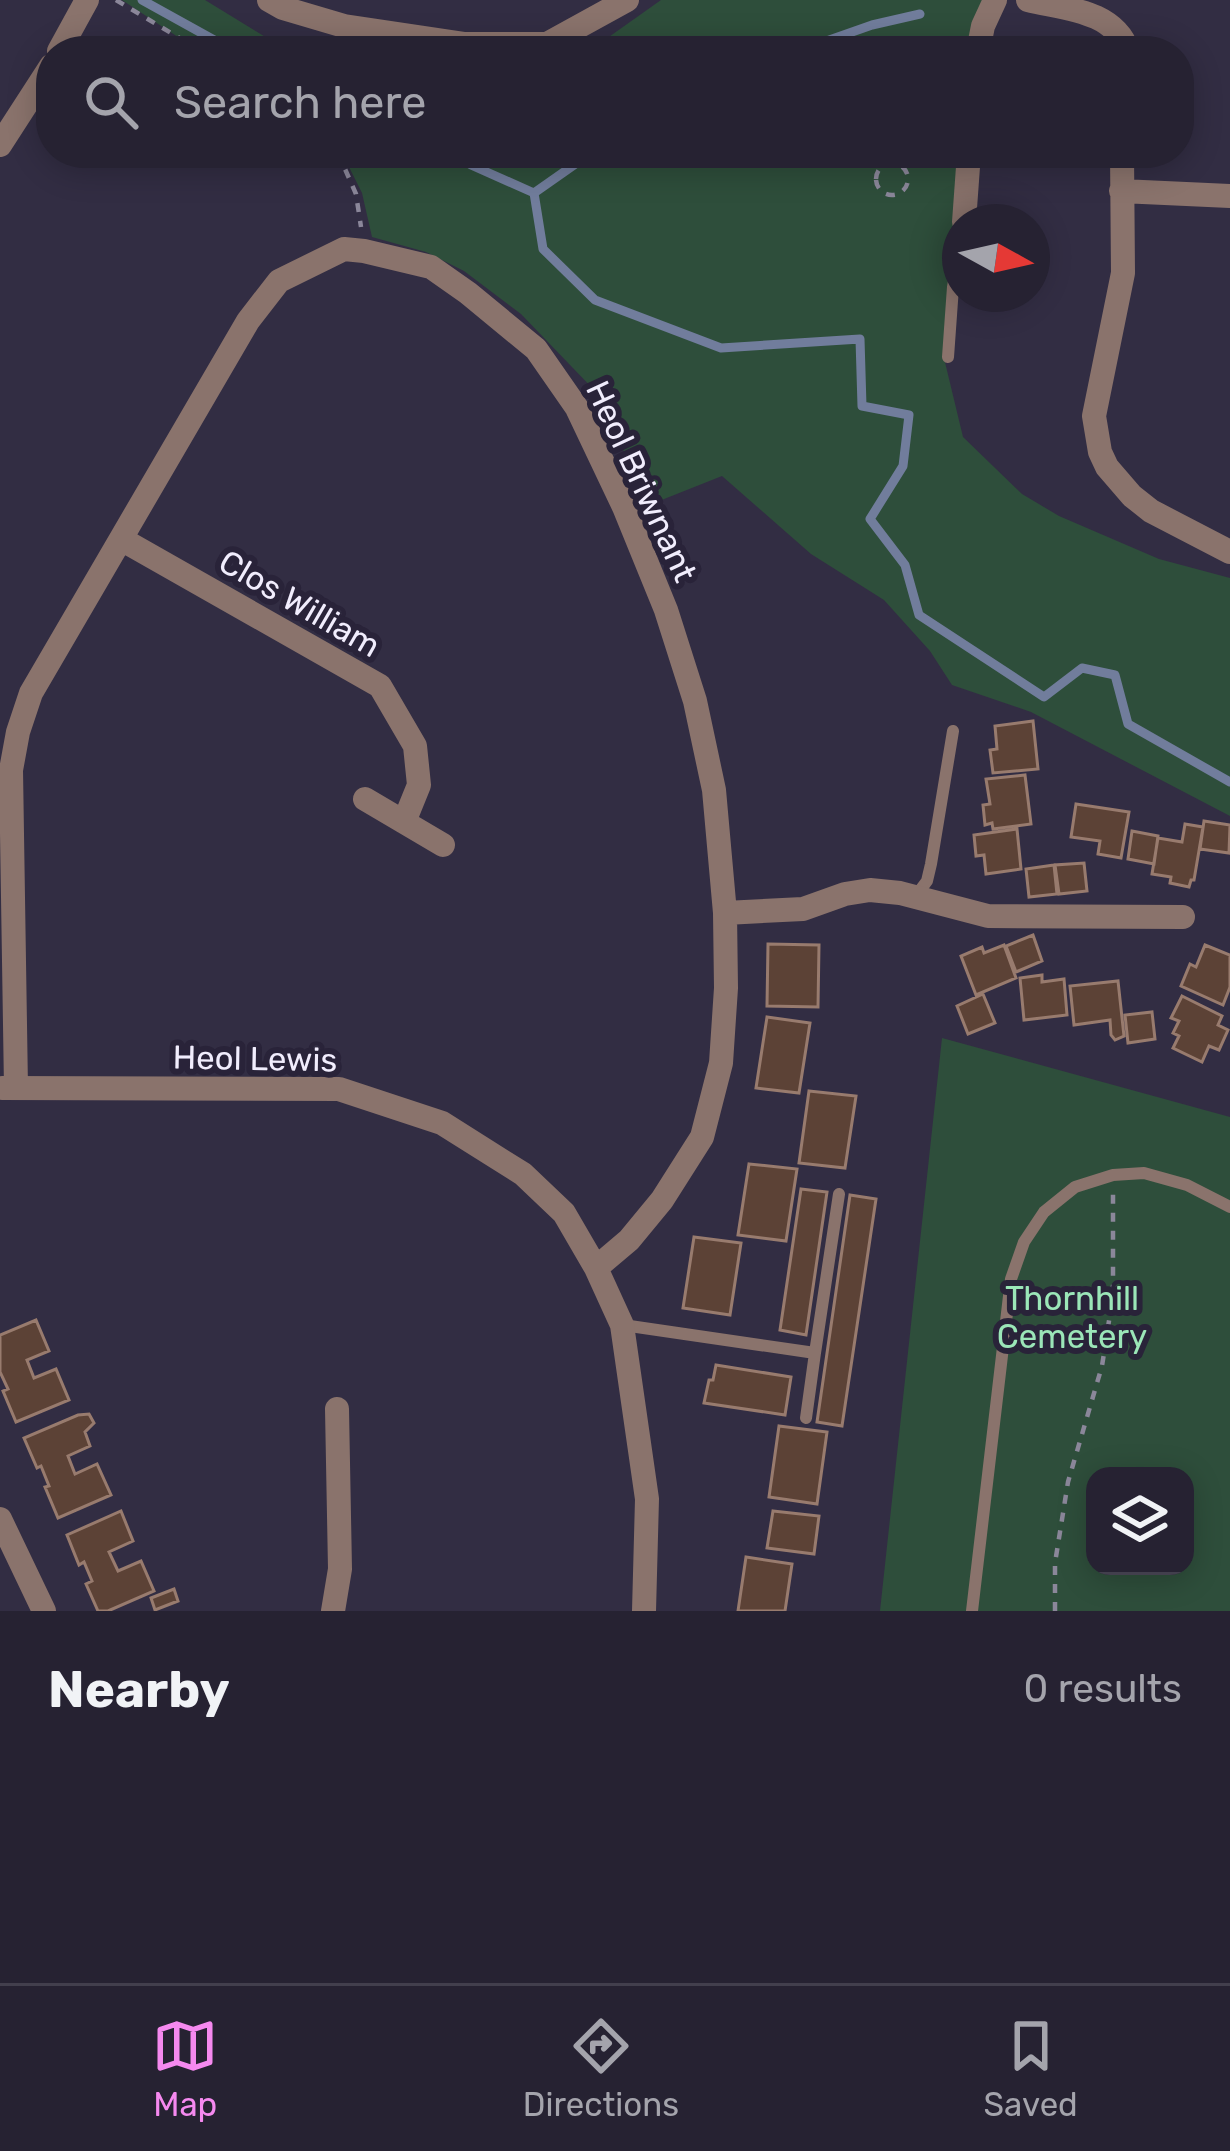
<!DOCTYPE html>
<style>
body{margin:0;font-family:Rubik,sans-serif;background:#322f3e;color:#f1f3f6}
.controls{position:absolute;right:36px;bottom:36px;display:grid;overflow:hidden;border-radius:24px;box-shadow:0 6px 30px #0003}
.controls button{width:108px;height:108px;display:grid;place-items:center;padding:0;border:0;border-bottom:3px solid #423f4d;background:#262232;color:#f1f3f6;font:60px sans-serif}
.compass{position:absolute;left:942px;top:204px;width:108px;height:108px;border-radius:50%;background:#262232;box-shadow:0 6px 30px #0003;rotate:98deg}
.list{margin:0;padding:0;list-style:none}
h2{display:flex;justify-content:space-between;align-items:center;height:156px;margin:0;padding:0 48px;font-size:51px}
h2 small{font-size:39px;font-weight:400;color:#a4a4ac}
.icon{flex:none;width:66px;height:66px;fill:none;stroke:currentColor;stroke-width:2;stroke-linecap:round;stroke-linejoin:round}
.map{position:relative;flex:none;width:1230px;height:1611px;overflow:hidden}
.search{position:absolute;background:#262232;box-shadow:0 6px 30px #0003;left:36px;right:36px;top:36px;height:132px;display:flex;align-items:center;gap:30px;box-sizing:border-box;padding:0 42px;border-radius:48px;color:#a4a4ac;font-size:45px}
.sheet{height:372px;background:#262232}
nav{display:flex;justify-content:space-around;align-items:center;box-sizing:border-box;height:168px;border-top:3px solid #423f4d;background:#262232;font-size:33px;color:#a4a4ac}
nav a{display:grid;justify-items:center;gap:6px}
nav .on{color:#f589ef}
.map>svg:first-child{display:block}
.green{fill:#2e4e3b;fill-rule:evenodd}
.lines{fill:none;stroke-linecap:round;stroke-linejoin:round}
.stream{stroke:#717d9c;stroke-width:9}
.building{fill:#5c4236;stroke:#987b6e;stroke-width:3}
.path{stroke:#8b879a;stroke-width:4.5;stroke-dasharray:9 9;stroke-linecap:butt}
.service{stroke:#8a736c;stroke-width:12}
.minor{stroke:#8a736c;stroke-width:24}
.tertiary{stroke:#8a736c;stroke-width:24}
.labels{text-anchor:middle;stroke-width:12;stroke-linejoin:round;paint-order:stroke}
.street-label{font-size:33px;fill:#f1edfd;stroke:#292339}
.park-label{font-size:33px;fill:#9be6b8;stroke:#292339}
</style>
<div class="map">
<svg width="1230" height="1611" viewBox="0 0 1230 1611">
<rect width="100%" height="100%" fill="#322d43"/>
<path class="green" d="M 122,0 L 205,0 L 285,49 L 296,51 L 199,51 Z
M 661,0 L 995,0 L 978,51 L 589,51 Z
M 342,153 L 969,153 L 960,222 L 960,247 L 944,358 L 963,437 L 1022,494 L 1059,516 L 1159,559 L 1230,578 L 1230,816 L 1031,712 L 952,685 L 930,651 L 884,600 L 811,554 L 722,476 L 649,505 L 596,392 L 521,314 L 464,271 L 426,252 L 372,237 L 362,193 Z
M 942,1038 L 1230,1117 L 1230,1611 L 880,1611 ZM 1095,1476 L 1185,1476 L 1185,1566 L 1095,1566 Z"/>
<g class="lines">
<path class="stream" d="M 142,0 L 234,51
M 798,51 L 872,25 L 920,14
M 469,153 L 471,165 L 534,193 L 543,249 L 595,300 L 721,348 L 860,339 L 862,406 L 909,415 L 903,466 L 870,519 L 905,565 L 919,615 L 1044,697 L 1082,668 L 1115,675 L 1128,724 L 1230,782
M 534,193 L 591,153"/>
</g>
<path class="building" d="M 1033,721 L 1038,769 L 993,773 L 990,750 L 997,749 L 995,726 Z
M 1025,775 L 1031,824 L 993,829 L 992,823 L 985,825 L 983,805 L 990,804 L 986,779 Z
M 1076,804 L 1129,812 L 1121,858 L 1098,854 L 1100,841 L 1071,837 Z
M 1204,821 L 1230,825 L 1229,853 L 1200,849 Z
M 1185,824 L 1203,827 L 1194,880 L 1191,880 L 1189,887 L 1170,883 L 1171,877 L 1152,874 L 1158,838 L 1182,842 Z
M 1017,829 L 1021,869 L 986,874 L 984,855 L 976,856 L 974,835 Z
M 1132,831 L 1158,836 L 1154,864 L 1128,859 Z
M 1084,863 L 1087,891 L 1059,894 L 1055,865 Z
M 1054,865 L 1057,894 L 1029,897 L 1026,869 Z
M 1033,935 L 1042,961 L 1016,972 L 1006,946 Z
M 768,944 L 819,945 L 818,1007 L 767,1006 Z
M 1004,945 L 1016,978 L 976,995 L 961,956 L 982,947 L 984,953 Z
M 1205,945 L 1230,955 L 1230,987 L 1223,1005 L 1181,986 L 1190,964 L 1196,967 Z
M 1042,975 L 1042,982 L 1064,979 L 1067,1015 L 1024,1020 L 1020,978 Z
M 1118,981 L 1124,1036 L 1115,1040 L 1111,1035 L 1110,1020 L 1074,1025 L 1070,986 Z
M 983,994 L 995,1023 L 968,1034 L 957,1006 Z
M 1182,996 L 1222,1016 L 1218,1025 L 1228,1030 L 1219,1050 L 1209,1046 L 1202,1062 L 1173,1048 L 1179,1036 L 1173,1033 L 1179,1021 L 1171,1018 Z
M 1152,1012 L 1155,1039 L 1128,1043 L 1125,1015 Z
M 767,1017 L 810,1023 L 799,1093 L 756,1088 Z
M 809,1091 L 856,1096 L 845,1168 L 799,1163 Z
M 749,1164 L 797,1169 L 786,1241 L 738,1235 Z
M 801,1189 L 827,1192 L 806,1335 L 780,1330 Z
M 850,1195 L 876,1199 L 842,1426 L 817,1422 Z
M 694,1237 L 741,1243 L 730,1315 L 683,1308 Z
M 36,1320 L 49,1351 L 27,1360 L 34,1378 L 56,1369 L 69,1400 L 16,1422 L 3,1391 L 8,1389 L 0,1372 L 0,1335 Z
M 716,1365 L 791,1377 L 785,1415 L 704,1403 L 709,1380 L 713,1380 Z
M 89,1414 L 94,1423 L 85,1432 L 90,1446 L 68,1456 L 75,1474 L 97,1464 L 111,1495 L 58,1518 L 45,1487 L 49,1486 L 41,1466 L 37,1468 L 24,1438 L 78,1415 Z
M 779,1426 L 827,1432 L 817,1504 L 769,1497 Z
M 121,1511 L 133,1541 L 109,1552 L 118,1571 L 141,1561 L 154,1591 L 108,1611 L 98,1611 L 86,1584 L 92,1581 L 84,1562 L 79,1565 L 67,1535 Z
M 773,1511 L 819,1516 L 814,1554 L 767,1548 Z
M 746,1557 L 792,1564 L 785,1611 L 738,1611 Z
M 174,1589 L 178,1601 L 155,1610 L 151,1598 Z"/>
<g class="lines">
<path class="path" d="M 116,0 L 201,51
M 338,153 L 356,194 L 361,227
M876 179a16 16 0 1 1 32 0a16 16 0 1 1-32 0Z
M 900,165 L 912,153
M 1055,1611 L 1055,1563 L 1068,1482 L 1102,1366 L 1113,1295 L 1113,1193"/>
<path class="service" d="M 948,357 L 953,287 L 960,247
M 915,897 L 927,881 L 931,864 L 953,731
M 623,1325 L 815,1353 L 839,1194
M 806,1418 L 815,1353
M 972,1611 L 1011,1279 L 1024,1242 L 1044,1212 L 1075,1187 L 1113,1175 L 1144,1173 L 1187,1185 L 1230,1207"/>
<path class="minor" d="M 269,0 L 283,8 L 344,26 L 465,44 L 547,44 L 627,0
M 1028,0 C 1065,9 1114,10 1128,51
M 978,51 L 983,26 L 995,0
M 1122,153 L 1123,273 L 1094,416 L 1100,452 L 1107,467 L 1132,496 L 1151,511 L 1230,552
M 1121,191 L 1230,196
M 964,222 L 969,153
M 121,539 L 380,686 L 415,746 L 419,785 L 404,822
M 365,799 L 443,845
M 725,913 L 803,909 L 845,894 L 870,890 L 900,893 L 988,916 L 1183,917
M 2,1088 L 339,1089 L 442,1123 L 523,1174 L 564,1213 L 596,1268 L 622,1325 L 647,1499 L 644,1611
M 16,1088 L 11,770 L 18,732 L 31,693 L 248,321 L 279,281 L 344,249 L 364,251 L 431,267 L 468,293 L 536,349 L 577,408 L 624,507 L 666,610 L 695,701 L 714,790 L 725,913 L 726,988 L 721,1063 L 702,1137 L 662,1200 L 629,1240 L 596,1268
M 0,1519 L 44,1611
M 333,1611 L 340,1569 L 337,1409"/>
<path class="tertiary" d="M 59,51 L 87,0
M 0,145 L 51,66"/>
</g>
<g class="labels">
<g class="street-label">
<text transform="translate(642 481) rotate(65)" y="12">Heol Briwnant</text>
<text transform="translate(300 603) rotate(30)" y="12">Clos William</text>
<text transform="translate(255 1058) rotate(1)" y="12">Heol Lewis</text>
</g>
<g class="park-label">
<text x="1072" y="1310">Thornhill<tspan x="1072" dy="38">Cemetery</tspan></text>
</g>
</g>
</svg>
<div class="controls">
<button><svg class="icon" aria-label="layers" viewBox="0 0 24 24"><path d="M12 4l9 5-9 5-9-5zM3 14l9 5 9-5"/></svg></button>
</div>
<svg class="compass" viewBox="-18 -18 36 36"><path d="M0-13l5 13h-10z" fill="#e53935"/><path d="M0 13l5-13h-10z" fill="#a4a4ac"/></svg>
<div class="search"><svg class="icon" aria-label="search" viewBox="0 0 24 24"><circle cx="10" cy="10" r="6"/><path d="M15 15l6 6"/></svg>Search here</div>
</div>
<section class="sheet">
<h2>Nearby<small>0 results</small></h2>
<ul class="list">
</ul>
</section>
<nav>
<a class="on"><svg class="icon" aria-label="map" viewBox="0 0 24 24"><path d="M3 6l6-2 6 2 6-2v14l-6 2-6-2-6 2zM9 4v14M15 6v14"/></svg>Map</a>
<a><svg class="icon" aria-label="directions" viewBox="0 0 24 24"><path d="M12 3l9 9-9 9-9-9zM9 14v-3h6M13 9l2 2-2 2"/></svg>Directions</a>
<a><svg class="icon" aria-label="saved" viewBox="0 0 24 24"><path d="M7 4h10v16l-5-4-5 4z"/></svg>Saved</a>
</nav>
